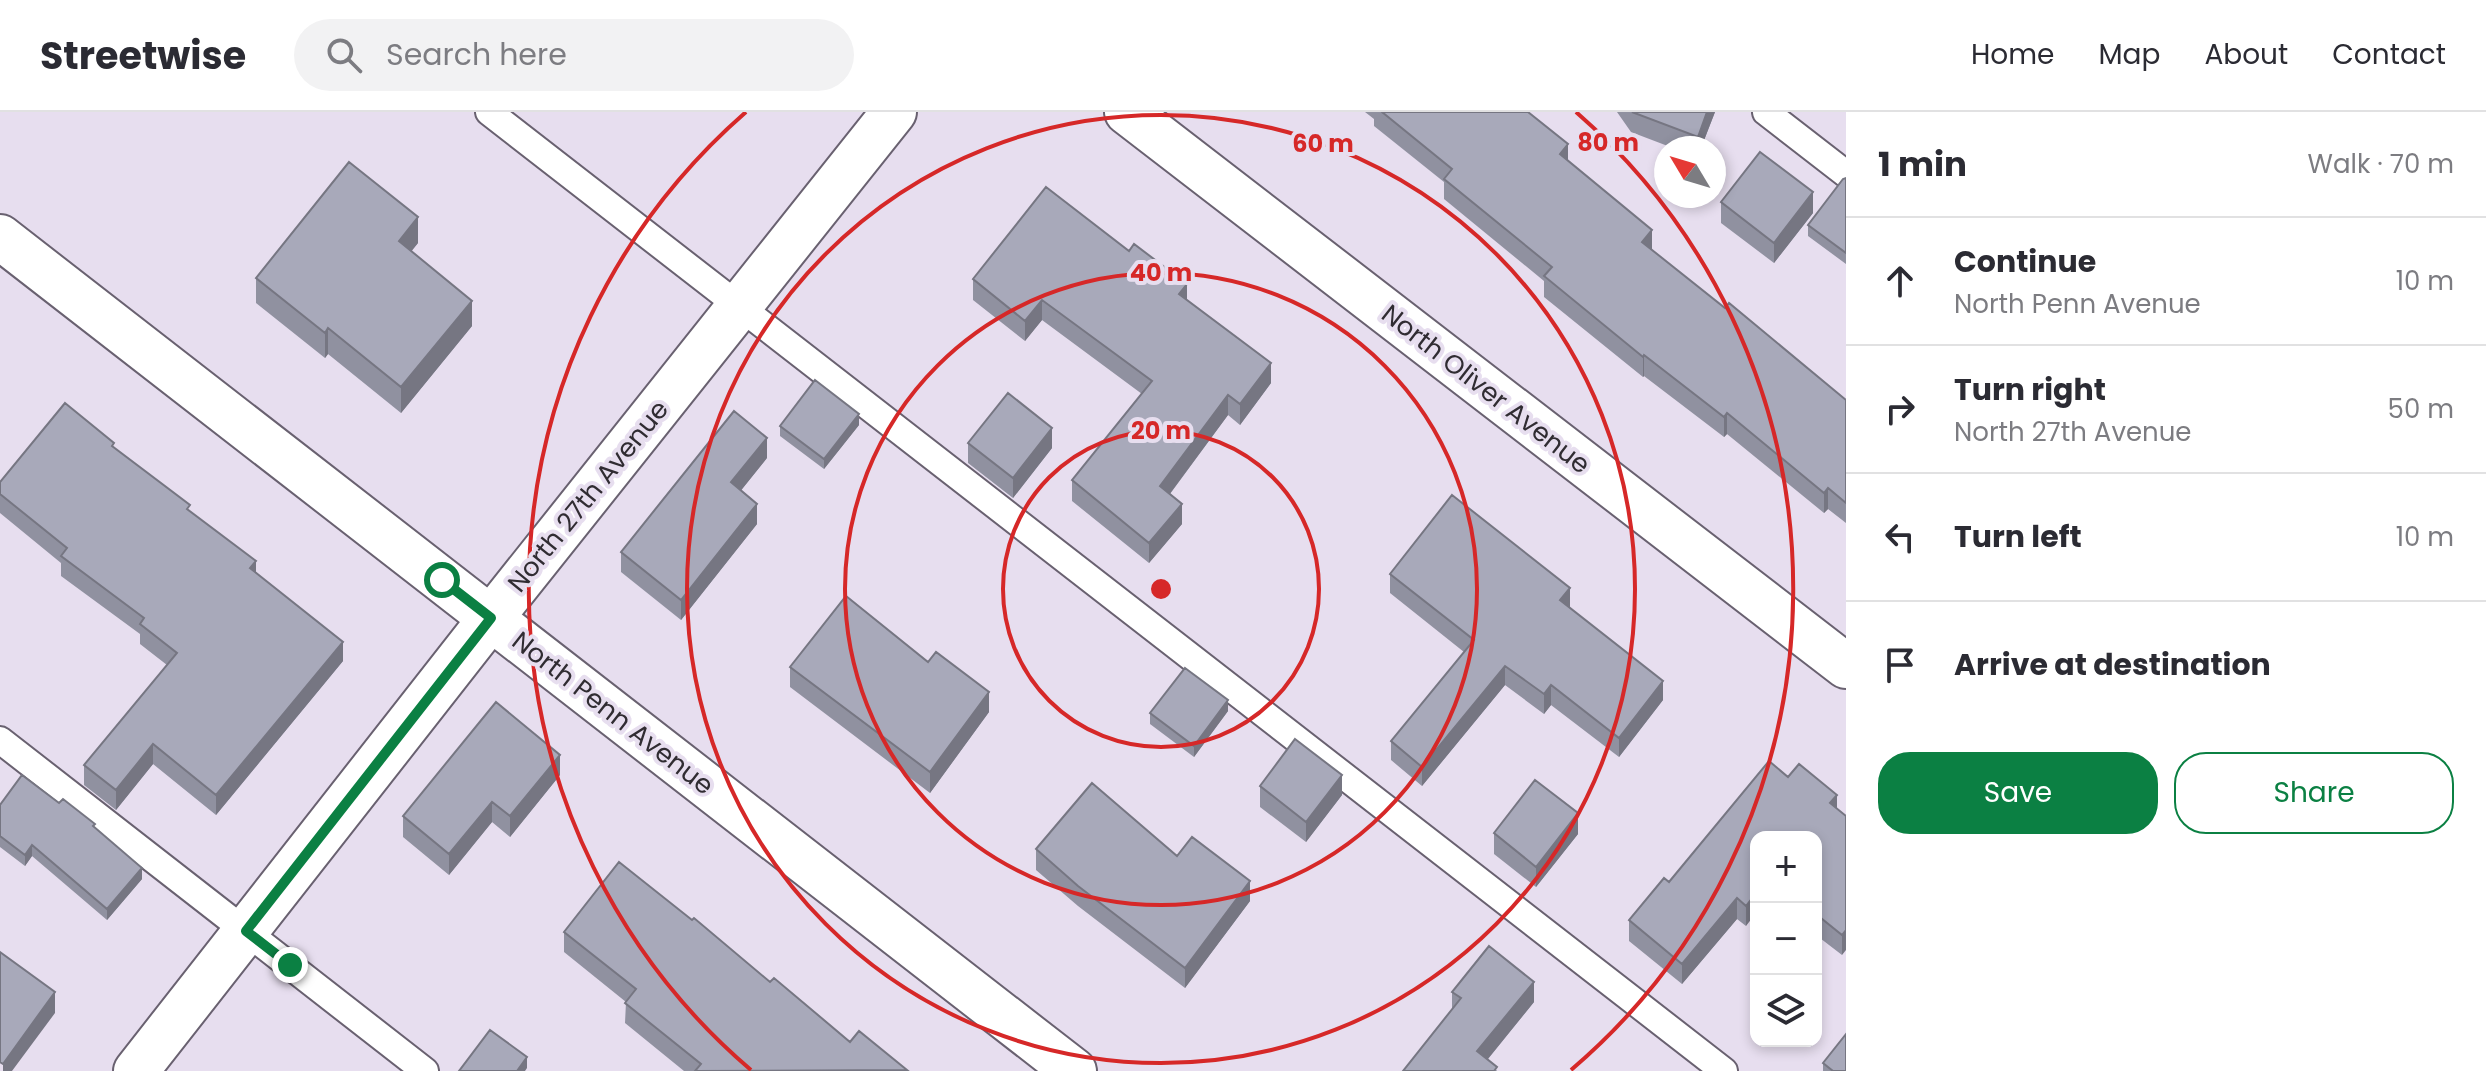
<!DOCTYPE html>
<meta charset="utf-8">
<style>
body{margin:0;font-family:Poppins,sans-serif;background:#f2f2f3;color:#2b2b33}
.controls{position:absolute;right:24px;bottom:24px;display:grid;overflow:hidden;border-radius:16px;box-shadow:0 4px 12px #0003}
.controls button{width:72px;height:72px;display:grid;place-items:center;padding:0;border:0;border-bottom:2px solid #e1e1e2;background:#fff;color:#2b2b33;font:40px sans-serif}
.compass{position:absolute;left:1654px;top:24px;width:72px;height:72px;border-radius:50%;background:#fff;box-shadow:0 4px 12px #0003;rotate:308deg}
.stop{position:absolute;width:24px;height:24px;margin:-18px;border:6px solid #0b8043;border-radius:50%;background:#fff}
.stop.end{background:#0b8043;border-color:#fff;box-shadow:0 2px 8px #0008}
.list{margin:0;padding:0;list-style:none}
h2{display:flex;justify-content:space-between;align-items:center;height:104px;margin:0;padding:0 32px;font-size:34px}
h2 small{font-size:26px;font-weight:400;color:#7c7c81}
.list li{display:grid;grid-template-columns:52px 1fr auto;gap:24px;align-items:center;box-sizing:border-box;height:128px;padding:0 32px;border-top:2px solid #e1e1e2}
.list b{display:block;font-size:30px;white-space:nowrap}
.list p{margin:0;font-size:26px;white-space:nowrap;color:#7c7c81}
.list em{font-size:26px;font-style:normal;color:#7c7c81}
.actions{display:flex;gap:16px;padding:24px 32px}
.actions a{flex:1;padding:18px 0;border:2px solid #0b8043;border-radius:32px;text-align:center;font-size:28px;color:#0b8043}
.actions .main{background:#0b8043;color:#fff}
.icon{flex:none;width:44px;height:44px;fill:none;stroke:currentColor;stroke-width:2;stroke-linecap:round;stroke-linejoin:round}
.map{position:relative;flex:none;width:1846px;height:959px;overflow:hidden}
header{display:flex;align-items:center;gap:48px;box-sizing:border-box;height:112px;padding:0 40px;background:#fff;border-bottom:2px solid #e1e1e2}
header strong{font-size:38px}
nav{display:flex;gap:44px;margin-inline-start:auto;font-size:28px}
.search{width:560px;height:72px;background:#f2f2f3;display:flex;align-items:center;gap:20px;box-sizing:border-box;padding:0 28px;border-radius:44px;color:#7c7c81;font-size:30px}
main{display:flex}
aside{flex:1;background:#fff}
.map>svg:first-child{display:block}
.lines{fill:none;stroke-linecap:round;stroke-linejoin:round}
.service-casing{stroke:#696170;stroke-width:30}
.minor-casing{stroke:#696170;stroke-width:48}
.secondary-casing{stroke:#696170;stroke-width:48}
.service{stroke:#fff;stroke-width:26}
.minor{stroke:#fff;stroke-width:44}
.secondary{stroke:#fff;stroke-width:44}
.wall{fill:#9091a0}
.shaded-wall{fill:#767682}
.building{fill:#a8a9ba;stroke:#767682;stroke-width:2}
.route{stroke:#0b8043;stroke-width:10}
.ring{fill:none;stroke:#d62828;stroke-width:4}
.labels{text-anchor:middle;stroke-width:8;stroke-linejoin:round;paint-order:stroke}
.street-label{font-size:26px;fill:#302c32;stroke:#e7deef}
.centre{fill:#d62828;stroke:#e7deef;stroke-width:4}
.ring-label{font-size:24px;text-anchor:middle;font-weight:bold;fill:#d62828;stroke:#e7deef;stroke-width:8;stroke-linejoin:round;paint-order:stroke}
</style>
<header>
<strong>Streetwise</strong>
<div class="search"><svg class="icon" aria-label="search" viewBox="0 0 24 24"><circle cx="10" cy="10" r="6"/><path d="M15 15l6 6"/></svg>Search here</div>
<nav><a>Home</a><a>Map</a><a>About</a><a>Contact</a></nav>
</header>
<main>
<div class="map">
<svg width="1846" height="959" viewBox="0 0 1846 959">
<rect width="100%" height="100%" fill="#e7deef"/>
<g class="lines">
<defs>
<path id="service" d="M 489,0 L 1724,959
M 1766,0 L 1846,62
M 0,628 L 425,959"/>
<path id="minor" d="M 1127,0 L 1846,554
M 136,959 L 491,506 L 894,0"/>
<path id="secondary" d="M 0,125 L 1074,959"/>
</defs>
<use href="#service" class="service-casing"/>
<use href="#minor" class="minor-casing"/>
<use href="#secondary" class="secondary-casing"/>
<use href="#service" class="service"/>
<use href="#minor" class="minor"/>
<use href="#secondary" class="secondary"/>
</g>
<path class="wall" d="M 1365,0 L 1528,0 L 1568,49 L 1652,138 L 1725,196 L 1846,288 L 1846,411 L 1828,397 L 1824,401 L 1727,322 L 1724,325 L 1644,264 L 1643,265 L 1544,185 L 1544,169 L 1444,87 L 1444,70 L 1374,14 L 1374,7 Z
M 1617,0 L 1715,0 L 1701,36 L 1673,36 L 1631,20 Z
M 1846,66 L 1846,152 L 1808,124 L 1808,113 Z
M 1721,90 L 1813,101 L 1774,151 L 1721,111 Z
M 418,131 L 411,139 L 472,214 L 401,301 L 328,242 L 325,246 L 256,191 L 256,166 Z
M 973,167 L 1187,188 L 1271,271 L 1240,313 L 1228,303 L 1170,382 L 1182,412 L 1149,451 L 1072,389 L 1072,368 L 1142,282 L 1042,208 L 1025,229 L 973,188 Z
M 859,313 L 824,357 L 780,324 L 780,314 Z
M 968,331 L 1052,336 L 1013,386 L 968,351 Z
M 114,335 L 190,400 L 256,460 L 343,549 L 216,703 L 153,652 L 116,698 L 84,673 L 84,653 L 167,553 L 140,532 L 140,522 L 61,464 L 61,451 L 0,401 L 0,370 Z
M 767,346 L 741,378 L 757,412 L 681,508 L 621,460 L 621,440 Z
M 1390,462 L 1570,495 L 1570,496 L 1663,588 L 1619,645 L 1551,593 L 1544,602 L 1505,573 L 1422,674 L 1391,648 L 1391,629 L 1464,540 L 1390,481 Z
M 790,555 L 989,600 L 930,681 L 790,575 Z
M 1228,599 L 1194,645 L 1150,612 L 1150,601 Z
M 560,663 L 510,725 L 492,710 L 449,763 L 403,725 L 403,704 Z
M 1788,665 L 1846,704 L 1842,843 L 1816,823 L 1816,725 L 1756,725 L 1746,814 L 1737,807 L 1682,872 L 1629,829 L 1629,808 L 1669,770 Z
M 1260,674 L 1342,683 L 1306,730 L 1260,695 Z
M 59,691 L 95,716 L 142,767 L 107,808 L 32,744 L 25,754 L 0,735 L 0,693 Z
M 1494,721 L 1578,722 L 1536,775 L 1494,742 Z
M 1036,737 L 1177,744 L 1250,789 L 1185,876 L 1078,794 L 1036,758 Z
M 564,820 L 770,870 L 850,930 L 907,959 L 684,959 L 625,911 L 626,890 L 564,840 Z
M 1452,880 L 1534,890 L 1488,947 L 1497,959 L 1403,959 L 1452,897 Z
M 1823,951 L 1846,959 L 1823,959 Z"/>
<path class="shaded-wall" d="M 1707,0 L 1715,0 L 1701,36 L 1698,36 L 1698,25 Z
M 1568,32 L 1568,53 L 1560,42 Z
M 1813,80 L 1813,101 L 1774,151 L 1774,131 Z
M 418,105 L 418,131 L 399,155 L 399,129 Z
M 1652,118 L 1652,138 L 1642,130 Z
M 1187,172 L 1187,192 L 1179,182 Z
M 1042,188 L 1042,208 L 1025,229 L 1025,209 Z
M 472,189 L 472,214 L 401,301 L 401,275 Z
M 328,216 L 328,242 L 325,246 L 325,221 Z
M 1644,243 L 1644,264 L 1643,265 L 1643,245 Z
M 1271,251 L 1271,271 L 1240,313 L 1240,292 Z
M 1228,283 L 1228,303 L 1160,395 L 1160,374 Z
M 1727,301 L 1727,322 L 1724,325 L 1724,305 Z
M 859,302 L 859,313 L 824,357 L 824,347 Z
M 1052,316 L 1052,336 L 1013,386 L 1013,366 Z
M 767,326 L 767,346 L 731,391 L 731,370 Z
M 1828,376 L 1828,397 L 1824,401 L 1824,381 Z
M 757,392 L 757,412 L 681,508 L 681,488 Z
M 1182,392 L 1182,412 L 1149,451 L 1149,431 Z
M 256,449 L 256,468 L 250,456 Z
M 1570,476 L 1570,495 L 1560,508 L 1560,488 Z
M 343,530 L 343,549 L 216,703 L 216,683 Z
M 1505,554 L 1505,573 L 1422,674 L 1422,655 Z
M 1663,569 L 1663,588 L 1619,645 L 1619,626 Z
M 1551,573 L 1551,593 L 1544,602 L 1544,582 Z
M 989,580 L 989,600 L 930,681 L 930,660 Z
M 1228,588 L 1228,599 L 1194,645 L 1194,634 Z
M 153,632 L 153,652 L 116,698 L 116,678 Z
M 560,643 L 560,663 L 510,725 L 510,704 Z
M 1342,663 L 1342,683 L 1306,730 L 1306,710 Z
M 1837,683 L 1837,703 L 1830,691 Z
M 492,690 L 492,710 L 449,763 L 449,742 Z
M 1578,701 L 1578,722 L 1536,775 L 1536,755 Z
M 32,733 L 32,744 L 25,754 L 25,743 Z
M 142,756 L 142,767 L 107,808 L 107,797 Z
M 1250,769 L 1250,789 L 1185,876 L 1185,856 Z
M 1756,781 L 1756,801 L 1746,814 L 1746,794 Z
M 1737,786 L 1737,807 L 1682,872 L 1682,852 Z
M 1846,818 L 1846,838 L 1842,843 L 1842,823 Z
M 1534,870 L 1534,890 L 1478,959 L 1477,939 Z
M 55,880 L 55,901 L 12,959 L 3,959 L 3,952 Z
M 527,945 L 527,956 L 525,959 L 517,959 Z"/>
<path class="building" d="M 1382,0 L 1528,0 L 1568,32 L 1560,42 L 1652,118 L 1642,130 L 1725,196 L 1729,191 L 1846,288 L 1846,391 L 1828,376 L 1824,381 L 1727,301 L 1724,305 L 1644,243 L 1643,245 L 1544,164 L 1552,155 L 1444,67 L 1452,57 Z
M 1632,0 L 1707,0 L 1698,25 Z
M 1760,40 L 1813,80 L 1774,131 L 1721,90 Z
M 349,50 L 418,105 L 399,129 L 472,189 L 401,275 L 328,216 L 325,221 L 256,166 Z
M 1846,66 L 1846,141 L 1808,113 L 1843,67 Z
M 1046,75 L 1129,139 L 1134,132 L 1187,172 L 1179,182 L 1271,251 L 1240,292 L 1228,283 L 1160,374 L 1182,392 L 1149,431 L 1072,368 L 1152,269 L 1042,188 L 1025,209 L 973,167 Z
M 815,268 L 859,302 L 824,347 L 780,314 Z
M 1008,281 L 1052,316 L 1013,366 L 968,331 Z
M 65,291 L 114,331 L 112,334 L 190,393 L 187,397 L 256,449 L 250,456 L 343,530 L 216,683 L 153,632 L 116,678 L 84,653 L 177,541 L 140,512 L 144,506 L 61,444 L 67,436 L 0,382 L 0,370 Z
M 734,299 L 767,326 L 731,370 L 757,392 L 681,488 L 621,440 Z
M 1452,383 L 1570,476 L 1560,488 L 1663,569 L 1619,626 L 1551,573 L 1544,582 L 1505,554 L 1422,655 L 1391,629 L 1474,528 L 1390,462 Z
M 846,484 L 928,550 L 936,540 L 989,580 L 930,660 L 790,555 Z
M 1185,556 L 1228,588 L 1194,634 L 1150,601 Z
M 496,590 L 560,643 L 510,704 L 492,690 L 449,742 L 403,704 Z
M 1295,627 L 1342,663 L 1306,710 L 1260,674 Z
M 1769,649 L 1788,665 L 1799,652 L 1837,683 L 1830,691 L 1846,704 L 1846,818 L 1842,823 L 1816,802 L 1816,725 L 1756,725 L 1756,781 L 1746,794 L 1737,786 L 1682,852 L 1629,808 L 1664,766 L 1669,770 Z
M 22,663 L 59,691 L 63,687 L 95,712 L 93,714 L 142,756 L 107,797 L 32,733 L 25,743 L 0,724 L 0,693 Z
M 1535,668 L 1578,701 L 1536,755 L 1494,721 Z
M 1092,671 L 1177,744 L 1192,725 L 1250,769 L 1185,856 L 1078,774 L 1036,737 Z
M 619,750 L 692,808 L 694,806 L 770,870 L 774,866 L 850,930 L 859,919 L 907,958 L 695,959 L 701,952 L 625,891 L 636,877 L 564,820 Z
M 1489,834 L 1534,870 L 1477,939 L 1497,955 L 1494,959 L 1403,959 L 1461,886 L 1452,880 Z
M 0,840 L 55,880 L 3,952 L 0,950 Z
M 490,918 L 527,945 L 517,959 L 459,959 Z
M 1846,922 L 1846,959 L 1833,959 L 1823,951 Z"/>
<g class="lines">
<path class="route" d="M 290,853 L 246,819 L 491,506 L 442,468"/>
</g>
<g class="ring">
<circle cx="1161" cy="477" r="158"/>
<circle cx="1161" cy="477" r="316"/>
<circle cx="1161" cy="477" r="474"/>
<path d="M751 958A632 632 0 0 1 746 0M1576 0A632 632 0 0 1 1571 958"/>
</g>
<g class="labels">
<g class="street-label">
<text transform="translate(1486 277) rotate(38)" y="9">North Oliver Avenue</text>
<text transform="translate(588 384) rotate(-51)" y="9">North 27th Avenue</text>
<text transform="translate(613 601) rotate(38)" y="9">North Penn Avenue</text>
</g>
</g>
<circle cx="1161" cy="477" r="12" class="centre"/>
<g class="ring-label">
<text x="1608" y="39">80 m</text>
<text x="1323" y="40">60 m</text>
<text x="1161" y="169">40 m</text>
<text x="1161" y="327">20 m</text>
</g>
</svg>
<div class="controls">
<button>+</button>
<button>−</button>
<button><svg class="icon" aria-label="layers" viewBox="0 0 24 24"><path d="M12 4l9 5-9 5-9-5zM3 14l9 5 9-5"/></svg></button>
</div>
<svg class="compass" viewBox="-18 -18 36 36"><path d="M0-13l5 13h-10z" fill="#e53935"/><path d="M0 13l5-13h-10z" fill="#7c7c81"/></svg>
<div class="stop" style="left:442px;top:468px"></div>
<div class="stop end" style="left:290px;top:853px"></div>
</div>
<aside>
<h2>1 min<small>Walk · 70 m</small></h2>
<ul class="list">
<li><svg class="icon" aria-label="ahead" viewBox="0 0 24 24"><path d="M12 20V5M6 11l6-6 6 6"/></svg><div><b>Continue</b><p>North Penn Avenue</p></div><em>10 m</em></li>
<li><svg class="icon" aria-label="right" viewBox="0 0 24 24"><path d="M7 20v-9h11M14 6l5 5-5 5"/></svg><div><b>Turn right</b><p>North 27th Avenue</p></div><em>50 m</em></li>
<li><svg class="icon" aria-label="left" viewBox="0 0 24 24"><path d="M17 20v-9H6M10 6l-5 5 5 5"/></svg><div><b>Turn left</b></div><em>10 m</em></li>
<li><svg class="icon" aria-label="arrive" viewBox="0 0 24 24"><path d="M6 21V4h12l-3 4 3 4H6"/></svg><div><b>Arrive at destination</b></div></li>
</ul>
<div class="actions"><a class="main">Save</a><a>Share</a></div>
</aside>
</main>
